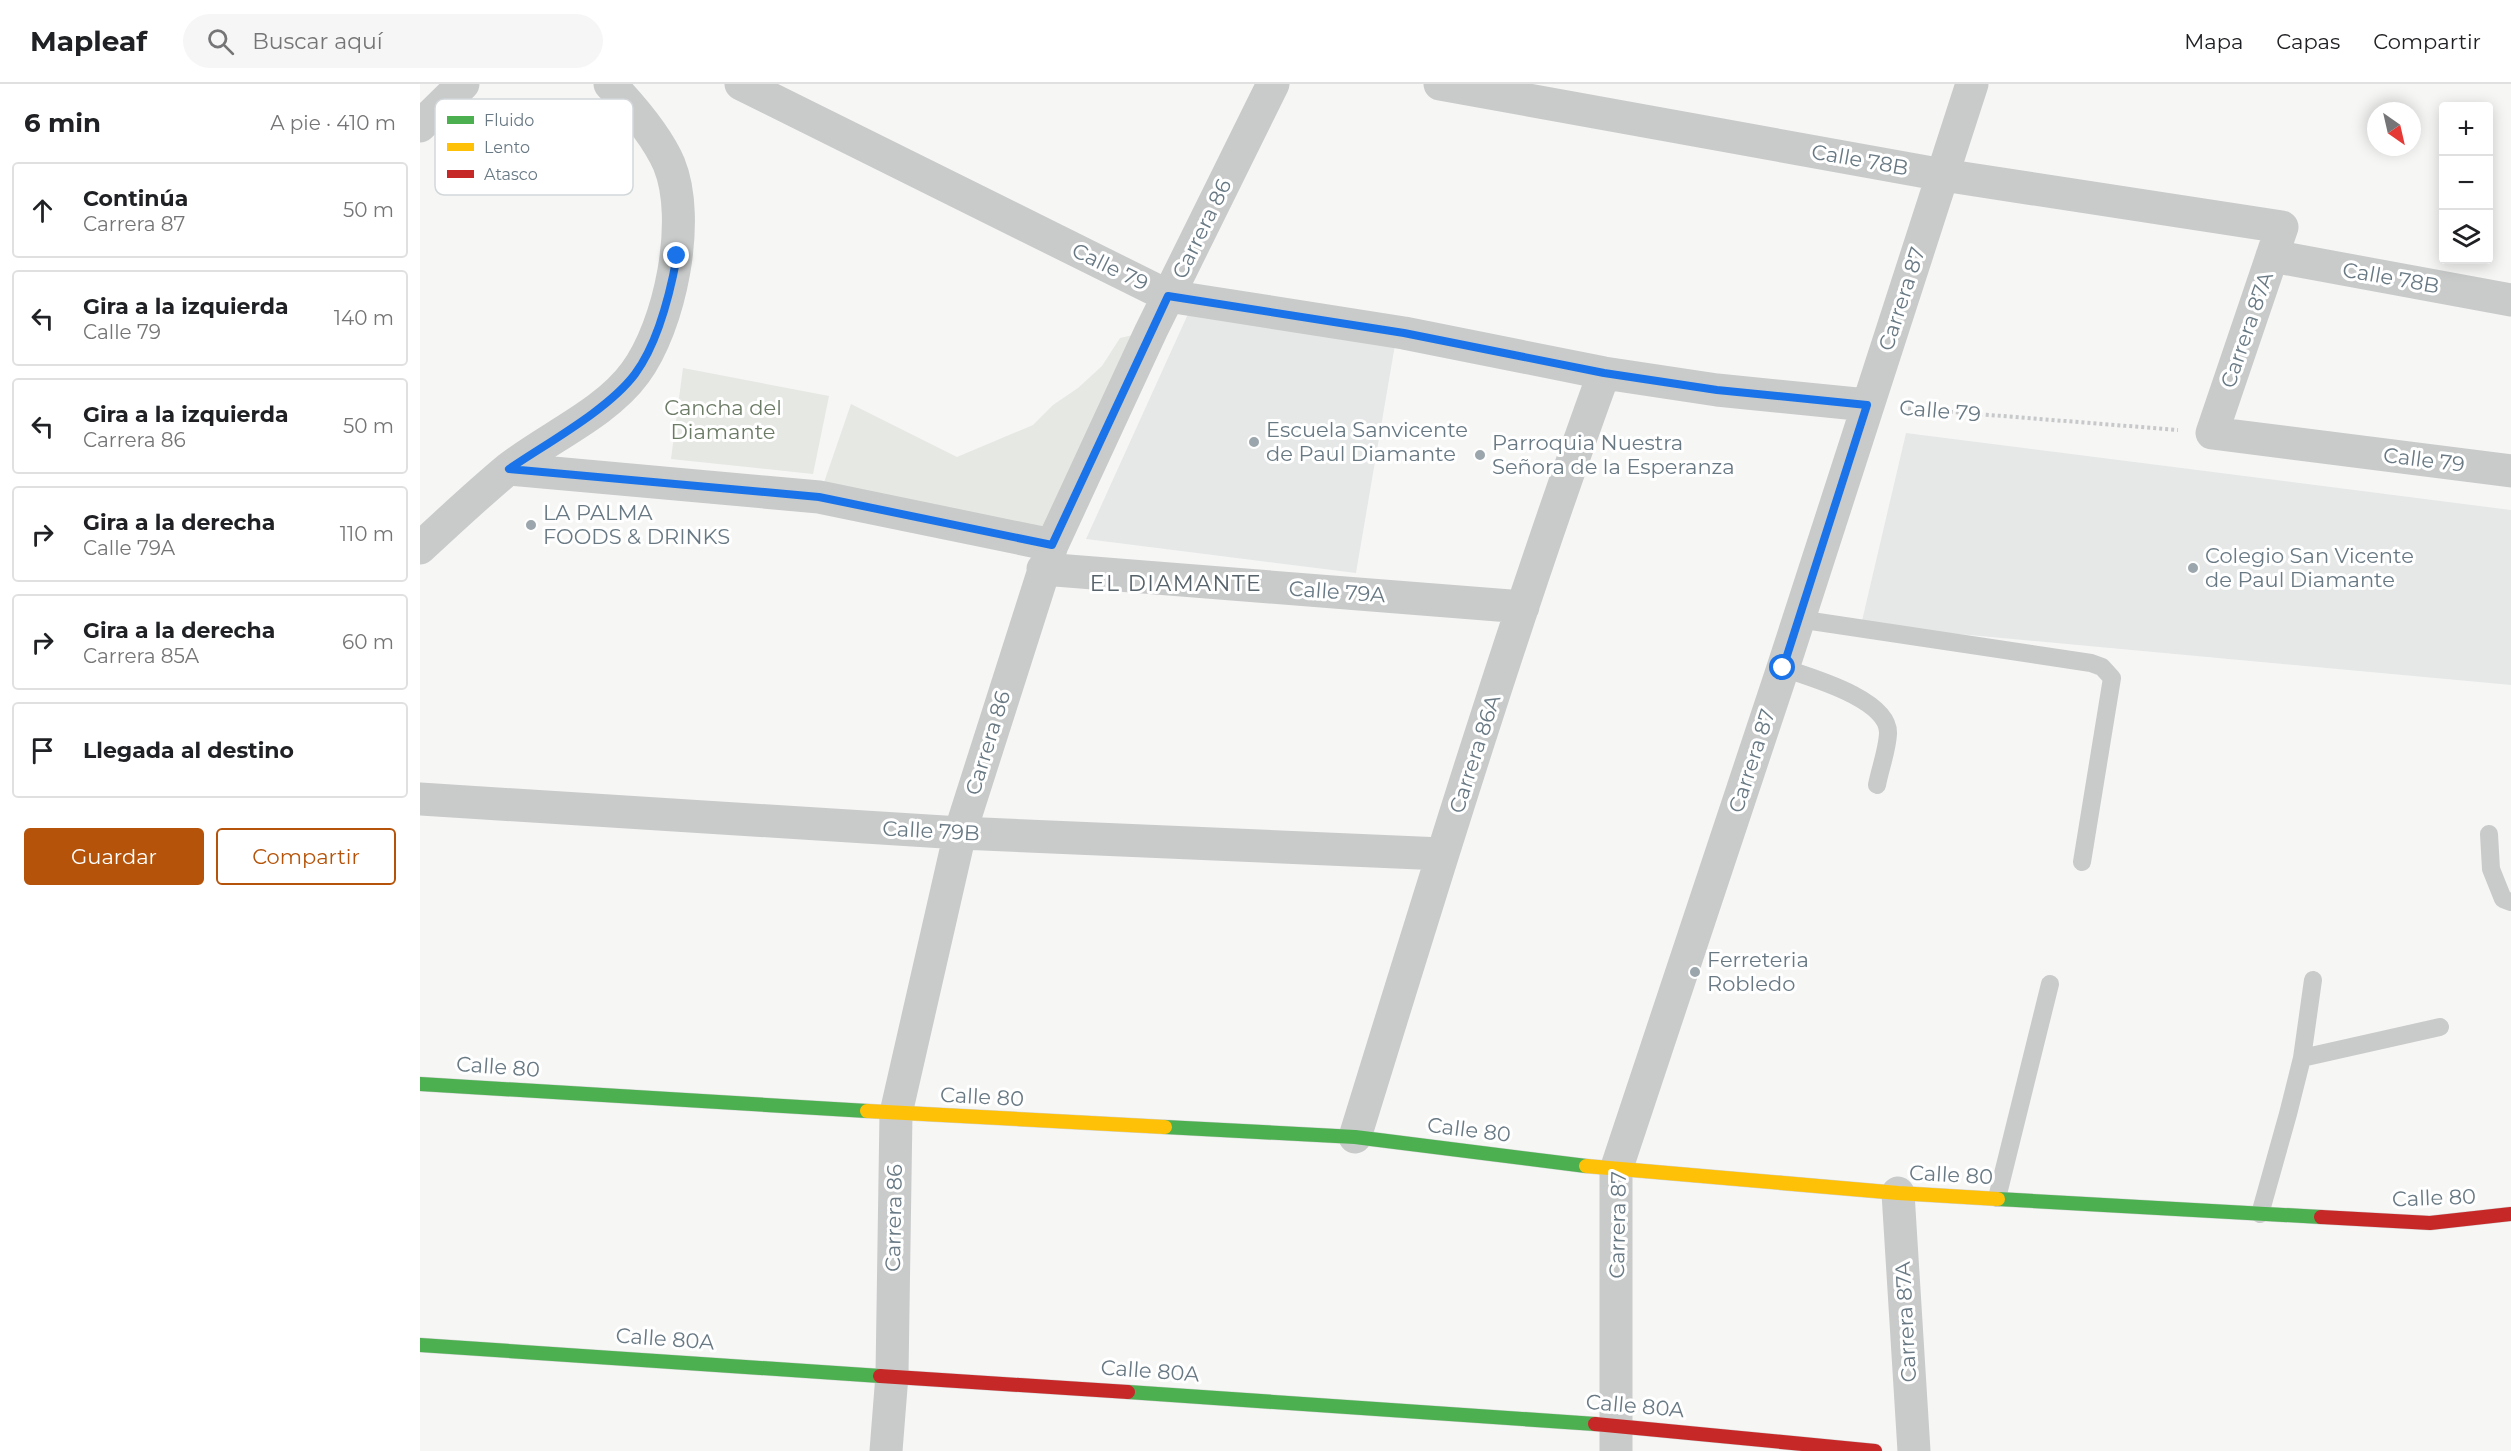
<!DOCTYPE html>
<html lang="es">
<meta charset="utf-8">
<style>
body{margin:0;font-family:Montserrat,sans-serif;background:#f6f6f6;color:#202124}
.controls{position:absolute;right:18px;top:18px;display:grid;overflow:hidden;border-radius:6px;box-shadow:0 3px 15px #0003}
.controls button{width:54px;height:54px;display:grid;place-items:center;padding:0;border:0;border-bottom:2px solid #e0e0e0;background:#fff;color:#202124;font:30px sans-serif}
.compass{position:absolute;left:1947px;top:18px;width:54px;height:54px;border-radius:50%;background:#fff;box-shadow:0 3px 15px #0003;rotate:146deg}
.stop{position:absolute;width:18px;height:18px;margin:-14px;border:4px solid #1a73e8;border-radius:50%;background:#fff}
.stop.end{background:#1a73e8;border-color:#fff;box-shadow:0 2px 6px #0008}
.list{margin:0;padding:0;list-style:none}
h2{display:flex;justify-content:space-between;align-items:center;height:78px;margin:0;padding:0 24px;font-size:26px}
h2 small{font-size:20px;font-weight:400;color:#757577}
.list li{display:grid;grid-template-columns:39px 1fr auto;gap:18px;align-items:center;box-sizing:border-box;height:96px;margin:0 12px 12px;padding:0 12px;border:2px solid #e0e0e0;border-radius:6px}
.list b{display:block;font-size:22px;white-space:nowrap}
.list p{margin:0;font-size:20px;white-space:nowrap;color:#757577}
.list em{font-size:20px;font-style:normal;color:#757577}
.actions{display:flex;gap:12px;padding:18px 24px}
.actions a{flex:1;padding:14px 0;border:2px solid #b45309;border-radius:6px;text-align:center;font-size:21px;color:#b45309}
.actions .main{background:#b45309;color:#fff}
.icon{flex:none;width:33px;height:33px;fill:none;stroke:currentColor;stroke-width:2;stroke-linecap:round;stroke-linejoin:round}
.map{position:relative;flex:none;width:2091px;height:1367px;overflow:hidden}
header{display:flex;align-items:center;gap:36px;box-sizing:border-box;height:84px;padding:0 30px;background:#fff;border-bottom:2px solid #e0e0e0}
header strong{font-size:28px}
nav{display:flex;gap:33px;margin-inline-start:auto;font-size:21px}
.search{width:420px;height:54px;background:#f6f6f6;display:flex;align-items:center;gap:15px;box-sizing:border-box;padding:0 21px;border-radius:33px;color:#757577;font-size:22px}
main{display:flex}
aside{flex:1;background:#fff}
.map>svg:first-child{display:block}
.built{fill:#e6e8e8}
.green{fill:#e5e8e3}
.lines{fill:none;stroke-linecap:round;stroke-linejoin:round}
.fast-casing{stroke:#d2d3d3;stroke-width:15}
.slow-casing{stroke:#d2d3d3;stroke-width:15}
.jam-casing{stroke:#d2d3d3;stroke-width:15}
.path{stroke:#c6c8c9;stroke-width:4;stroke-dasharray:3 3;stroke-linecap:butt}
.lane{stroke:#c9caca;stroke-width:18}
.street{stroke:#c9caca;stroke-width:33}
.fast{stroke:#4caf50;stroke-width:14}
.slow{stroke:#ffc107;stroke-width:14}
.jam{stroke:#c62828;stroke-width:14}
.route{stroke:#1a73e8;stroke-width:8}
.poi-dot{fill:#9aa5ac;stroke:#fff;stroke-width:2}
.labels{text-anchor:middle;stroke-width:6;stroke-linejoin:round;paint-order:stroke}
.street-label{font-size:21px;fill:#687984;stroke:#fff}
.park-label{font-size:21px;fill:#6c7b66;stroke:#fff}
.poi-label{font-size:21px;fill:#687984;stroke:#fff;text-anchor:start}
.neighbourhood-label{font-size:22px;letter-spacing:1.5px;fill:#556269;stroke:#fff}
.key{fill:#fff;stroke:#d2d7da;stroke-width:1.5}
.key-label{font-size:16px;fill:#687984}
</style>
<header>
<strong>Mapleaf</strong>
<div class="search"><svg class="icon" aria-label="search" viewBox="0 0 24 24"><circle cx="10" cy="10" r="6"/><path d="M15 15l6 6"/></svg>Buscar aquí</div>
<nav><a>Mapa</a><a>Capas</a><a>Compartir</a></nav>
</header>
<main>
<aside>
<h2>6 min<small>A pie · 410 m</small></h2>
<ul class="list">
<li><svg class="icon" aria-label="ahead" viewBox="0 0 24 24"><path d="M12 20V5M6 11l6-6 6 6"/></svg><div><b>Continúa</b><p>Carrera 87</p></div><em>50 m</em></li>
<li><svg class="icon" aria-label="left" viewBox="0 0 24 24"><path d="M17 20v-9H6M10 6l-5 5 5 5"/></svg><div><b>Gira a la izquierda</b><p>Calle 79</p></div><em>140 m</em></li>
<li><svg class="icon" aria-label="left" viewBox="0 0 24 24"><path d="M17 20v-9H6M10 6l-5 5 5 5"/></svg><div><b>Gira a la izquierda</b><p>Carrera 86</p></div><em>50 m</em></li>
<li><svg class="icon" aria-label="right" viewBox="0 0 24 24"><path d="M7 20v-9h11M14 6l5 5-5 5"/></svg><div><b>Gira a la derecha</b><p>Calle 79A</p></div><em>110 m</em></li>
<li><svg class="icon" aria-label="right" viewBox="0 0 24 24"><path d="M7 20v-9h11M14 6l5 5-5 5"/></svg><div><b>Gira a la derecha</b><p>Carrera 85A</p></div><em>60 m</em></li>
<li><svg class="icon" aria-label="arrive" viewBox="0 0 24 24"><path d="M6 21V4h12l-3 4 3 4H6"/></svg><div><b>Llegada al destino</b></div></li>
</ul>
<div class="actions"><a class="main">Guardar</a><a>Compartir</a></div>
</aside>
<div class="map">
<svg width="2091" height="1367" viewBox="0 0 2091 1367">
<rect width="100%" height="100%" fill="#f6f6f5"/>
<path class="built" d="M 768,230 L 975,261 L 936,489 L 666,455 Z
M 1486,349 L 2091,426 L 2091,601 L 1441,541 Z"/>
<path class="green" d="M 731,247 L 632,461 L 399,413 L 431,320 L 537,373 L 613,341 L 633,321 L 658,304 L 682,282 L 700,254 Z
M 263,284 L 409,312 L 393,390 L 251,375 Z"/>
<g class="lines">
<defs>
<path id="fast" d="M 0,1000 L 447,1027
M 745,1043 L 935,1053 L 1166,1082
M 1578,1115 L 1901,1133
M 0,1261 L 460,1292
M 708,1308 L 1175,1340"/>
<path id="slow" d="M 447,1027 L 745,1043
M 1166,1082 L 1478,1109 L 1578,1115"/>
<path id="jam" d="M 1901,1133 L 2010,1139 L 2091,1130
M 460,1292 L 708,1308
M 1175,1340 L 1455,1367"/>
</defs>
<use href="#fast" class="fast-casing"/>
<use href="#slow" class="slow-casing"/>
<use href="#jam" class="jam-casing"/>
<path class="path" d="M 1482,324 L 1758,346"/>
<path class="lane" d="M 1378,535 L 1671,579 L 1682,583 L 1692,594 L 1662,778
M 1363,584 C 1389,593 1470,615 1468,650 C 1467,667 1460,685 1457,701
M 2069,750 L 2071,785 L 2083,815 L 2091,818
M 1882,974 L 2020,943
M 1577,1114 L 1630,900
M 1840,1130 L 1868,1030 L 1882,974 L 1893,896"/>
<path class="street" d="M 321,0 L 748,212 L 984,249 L 1184,289 L 1297,306 L 1447,321
M 1020,0 L 1523,91 L 1862,143 L 1792,349 L 2091,387
M 0,42 L 43,0
M 1852,172 L 2091,216
M 89,385 L 399,413 L 632,461
M 0,464 C 29,437 58,410 88,385 C 127,354 185,330 215,289 C 250,242 272,136 249,80 C 237,52 211,22 190,0
M 623,485 L 1103,523
M 0,715 L 540,749 L 1022,770
M 935,1053 C 1014,797 1092,541 1184,289
M 1478,1109 L 1494,1367
M 466,1367 L 472,1291 L 476,1029 L 540,749 L 632,461 L 731,247 L 853,0
M 1196,1367 L 1196,1086 L 1363,584 L 1552,0"/>
<use href="#fast" class="fast"/>
<use href="#slow" class="slow"/>
<use href="#jam" class="jam"/>
</g>
<g class="lines">
<path class="route" d="M 257,172 C 250,210 238,259 215,290 C 188,326 127,359 89,385 L 399,413 L 632,461 L 748,212 L 984,249 L 1184,289 L 1297,306 L 1447,321 L 1363,584"/>
</g>
<g class="poi-dot">
<circle cx="834" cy="358" r="6"/>
<circle cx="1060" cy="371" r="6"/>
<circle cx="111" cy="441" r="6"/>
<circle cx="1773" cy="484" r="6"/>
<circle cx="1275" cy="888" r="6"/>
</g>
<g class="labels">
<g class="street-label">
<text transform="translate(1440 76) rotate(10)" y="7">Calle 78B</text>
<text transform="translate(782 145) rotate(-64)" y="7">Carrera 86</text>
<text transform="translate(690 183) rotate(26)" y="7">Calle 79</text>
<text transform="translate(1971 194) rotate(10)" y="7">Calle 78B</text>
<text transform="translate(1482 215) rotate(-72)" y="7">Carrera 87</text>
<text transform="translate(1827 246) rotate(-71)" y="7">Carrera 87A</text>
<text transform="translate(1520 327) rotate(5)" y="7">Calle 79</text>
<text transform="translate(2004 376) rotate(7)" y="7">Calle 79</text>
<text transform="translate(917 508) rotate(4)" y="7">Calle 79A</text>
<text transform="translate(568 659) rotate(-73)" y="7">Carrera 86</text>
<text transform="translate(1055 670) rotate(-72)" y="7">Carrera 86A</text>
<text transform="translate(1332 677) rotate(-72)" y="7">Carrera 87</text>
<text transform="translate(511 747) rotate(3)" y="7">Calle 79B</text>
<text transform="translate(78 983) rotate(4)" y="7">Calle 80</text>
<text transform="translate(562 1013) rotate(3)" y="7">Calle 80</text>
<text transform="translate(1049 1046) rotate(7)" y="7">Calle 80</text>
<text transform="translate(1531 1091) rotate(3)" y="7">Calle 80</text>
<text transform="translate(2014 1114) rotate(-2)" y="7">Calle 80</text>
<text transform="translate(474 1134) rotate(-89)" y="7">Carrera 86</text>
<text transform="translate(1198 1141) rotate(-89)" y="7">Carrera 87</text>
<text transform="translate(1486 1238) rotate(-93)" y="7">Carrera 87A</text>
<text transform="translate(245 1255) rotate(4)" y="7">Calle 80A</text>
<text transform="translate(730 1287) rotate(4)" y="7">Calle 80A</text>
<text transform="translate(1215 1322) rotate(5)" y="7">Calle 80A</text>
</g>
<g class="park-label">
<text x="303" y="331">Cancha del<tspan x="303" dy="24">Diamante</tspan></text>
</g>
<g class="poi-label">
<text x="846" y="353">Escuela Sanvicente<tspan x="846" dy="24">de Paul Diamante</tspan></text>
<text x="1072" y="366">Parroquia Nuestra<tspan x="1072" dy="24">Señora de la Esperanza</tspan></text>
<text x="123" y="436">LA PALMA<tspan x="123" dy="24">FOODS &amp; DRINKS</tspan></text>
<text x="1785" y="479">Colegio San Vicente<tspan x="1785" dy="24">de Paul Diamante</tspan></text>
<text x="1287" y="883">Ferreteria<tspan x="1287" dy="24">Robledo</tspan></text>
</g>
<g class="neighbourhood-label">
<text x="756" y="507">EL DIAMANTE</text>
</g>
</g>
<rect x="15" y="15" width="198" height="96" rx="9" class="key"/>
<rect x="27" y="32" width="27" height="8" fill="#4caf50"/>
<rect x="27" y="59" width="27" height="8" fill="#ffc107"/>
<rect x="27" y="86" width="27" height="8" fill="#c62828"/>
<g class="key-label">
<text x="64" y="42">Fluido</text>
<text x="64" y="69">Lento</text>
<text x="64" y="96">Atasco</text>
</g>
</svg>
<div class="controls">
<button>+</button>
<button>−</button>
<button><svg class="icon" aria-label="layers" viewBox="0 0 24 24"><path d="M12 4l9 5-9 5-9-5zM3 14l9 5 9-5"/></svg></button>
</div>
<svg class="compass" viewBox="-18 -18 36 36"><path d="M0-13l5 13h-10z" fill="#e53935"/><path d="M0 13l5-13h-10z" fill="#757577"/></svg>
<div class="stop" style="left:1363px;top:584px"></div>
<div class="stop end" style="left:257px;top:172px"></div>
</div>
</main>
